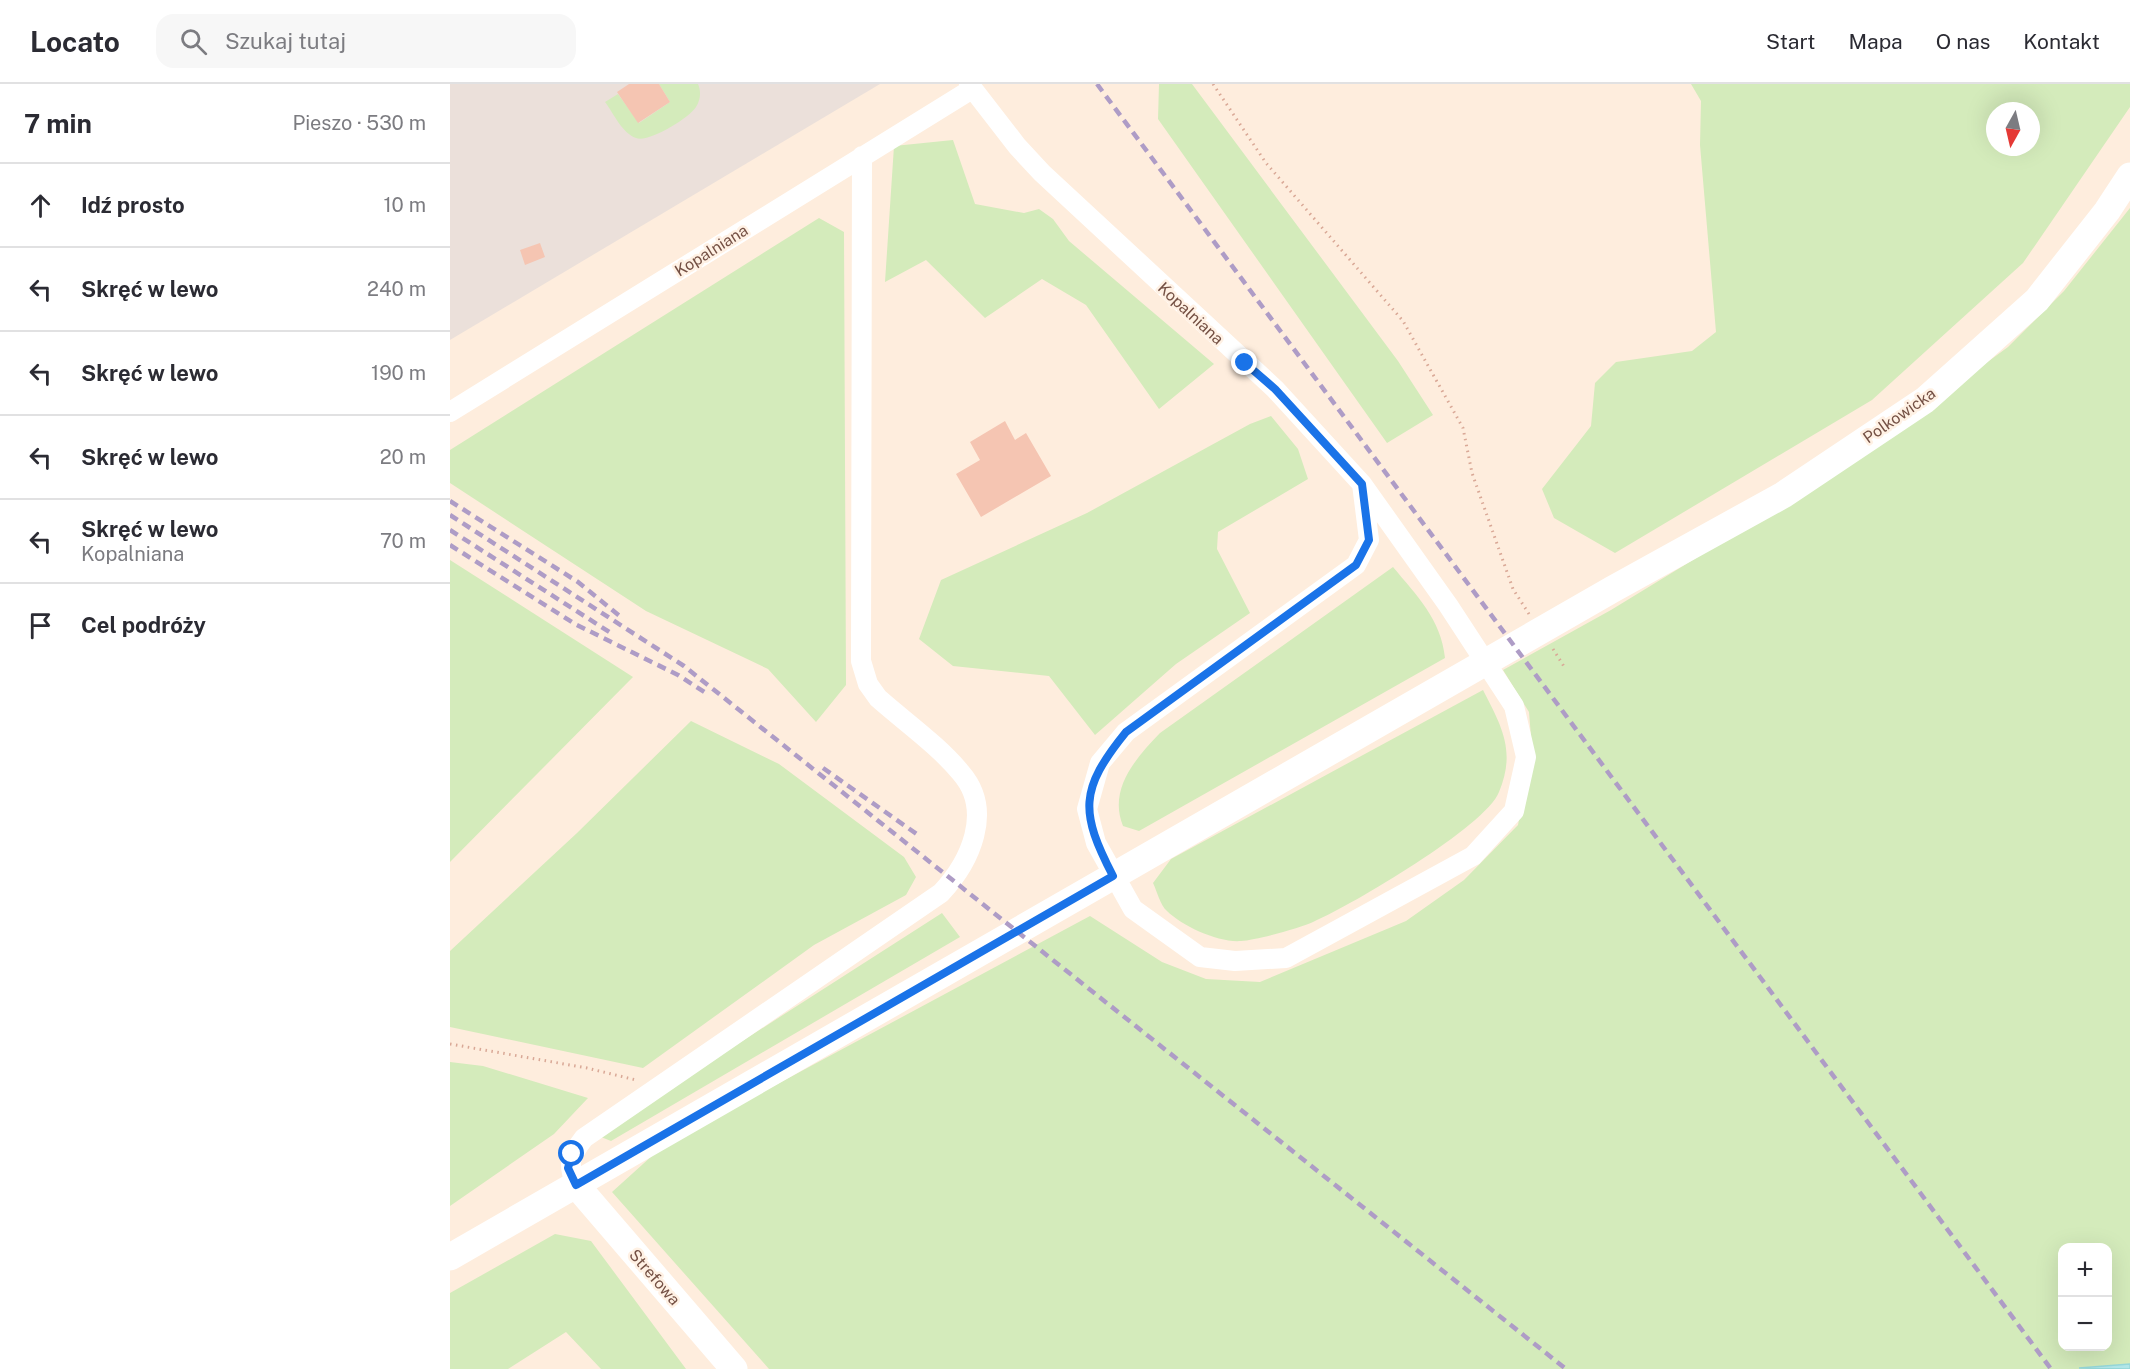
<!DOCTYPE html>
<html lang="pl">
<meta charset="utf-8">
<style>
body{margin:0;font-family:"Public Sans",sans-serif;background:#f7f7f7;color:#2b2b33}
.controls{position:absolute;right:18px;bottom:18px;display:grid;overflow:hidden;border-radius:12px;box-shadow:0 6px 24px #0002}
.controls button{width:54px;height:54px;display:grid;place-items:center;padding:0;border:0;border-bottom:2px solid #e1e1e2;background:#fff;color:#2b2b33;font:30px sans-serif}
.compass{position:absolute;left:1536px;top:18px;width:54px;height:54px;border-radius:50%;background:#fff;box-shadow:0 6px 24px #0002;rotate:188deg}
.stop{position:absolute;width:18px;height:18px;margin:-14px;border:4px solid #1a73e8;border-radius:50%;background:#fff}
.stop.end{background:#1a73e8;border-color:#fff;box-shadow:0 2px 6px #0008}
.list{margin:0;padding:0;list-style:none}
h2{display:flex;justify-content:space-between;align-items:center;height:78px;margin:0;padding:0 24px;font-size:26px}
h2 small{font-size:20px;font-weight:400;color:#7c7c81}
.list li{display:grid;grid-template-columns:39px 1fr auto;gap:18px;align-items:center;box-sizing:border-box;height:84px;padding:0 24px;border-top:2px solid #e1e1e2}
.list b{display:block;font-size:22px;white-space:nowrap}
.list p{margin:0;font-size:20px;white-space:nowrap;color:#7c7c81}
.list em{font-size:20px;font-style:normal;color:#7c7c81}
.icon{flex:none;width:33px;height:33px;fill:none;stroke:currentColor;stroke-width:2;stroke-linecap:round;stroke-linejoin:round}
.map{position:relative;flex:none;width:1680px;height:1285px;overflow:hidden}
header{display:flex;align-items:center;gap:36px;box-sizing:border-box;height:84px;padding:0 30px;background:#fff;border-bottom:2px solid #e1e1e2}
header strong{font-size:28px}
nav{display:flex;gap:33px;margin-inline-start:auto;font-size:21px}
.search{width:420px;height:54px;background:#f7f7f7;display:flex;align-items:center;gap:15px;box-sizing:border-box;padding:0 21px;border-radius:18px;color:#7c7c81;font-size:22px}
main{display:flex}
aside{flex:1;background:#fff}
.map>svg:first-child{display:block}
.industrial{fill:#ebe0da}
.green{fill:#d4ebbb;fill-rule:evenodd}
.water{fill:#b1e6e8;stroke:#96d8da;stroke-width:1.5}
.building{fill:#f5c5b2}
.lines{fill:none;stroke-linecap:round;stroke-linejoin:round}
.path{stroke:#d9a896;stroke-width:3;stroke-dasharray:1.5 4.5;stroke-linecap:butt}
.street{stroke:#fff;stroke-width:20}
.secondary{stroke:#fff;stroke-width:27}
.rail{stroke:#ae9cc6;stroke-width:4.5;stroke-dasharray:9 6;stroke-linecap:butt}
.route{stroke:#1a73e8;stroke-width:8}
.labels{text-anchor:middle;stroke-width:5;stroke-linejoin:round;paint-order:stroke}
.street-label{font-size:16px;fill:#745044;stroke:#fff1e4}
</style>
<header>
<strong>Locato</strong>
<div class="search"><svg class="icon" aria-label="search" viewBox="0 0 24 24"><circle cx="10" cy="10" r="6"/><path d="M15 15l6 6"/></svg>Szukaj tutaj</div>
<nav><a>Start</a><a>Mapa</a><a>O nas</a><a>Kontakt</a></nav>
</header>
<main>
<aside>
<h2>7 min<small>Pieszo · 530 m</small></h2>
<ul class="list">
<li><svg class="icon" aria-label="ahead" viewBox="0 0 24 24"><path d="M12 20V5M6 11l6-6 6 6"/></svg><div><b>Idź prosto</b></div><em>10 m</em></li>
<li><svg class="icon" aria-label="left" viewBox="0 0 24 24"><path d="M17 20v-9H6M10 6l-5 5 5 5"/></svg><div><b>Skręć w lewo</b></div><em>240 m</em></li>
<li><svg class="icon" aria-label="left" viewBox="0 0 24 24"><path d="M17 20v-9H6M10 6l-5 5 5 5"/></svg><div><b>Skręć w lewo</b></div><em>190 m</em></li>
<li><svg class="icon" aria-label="left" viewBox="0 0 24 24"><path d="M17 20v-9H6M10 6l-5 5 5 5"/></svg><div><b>Skręć w lewo</b></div><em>20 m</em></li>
<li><svg class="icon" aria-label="left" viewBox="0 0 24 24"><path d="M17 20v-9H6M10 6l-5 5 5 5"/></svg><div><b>Skręć w lewo</b><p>Kopalniana</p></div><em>70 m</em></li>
<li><svg class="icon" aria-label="arrive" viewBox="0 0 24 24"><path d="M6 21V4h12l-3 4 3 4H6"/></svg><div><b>Cel podróży</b></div></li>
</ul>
</aside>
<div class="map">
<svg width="1680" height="1285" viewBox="0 0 1680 1285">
<rect width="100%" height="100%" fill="#feeddd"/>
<path class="industrial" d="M 0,0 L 430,0 L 0,256 Z"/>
<path class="green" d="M 209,0 L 248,0 C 251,7 251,15 246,23 C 239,34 199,59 186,54 C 172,49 164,30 155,18 L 168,10 L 189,39 L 220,18 Z
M 709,0 L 742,0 L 948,277 L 983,331 L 937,359 L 708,35 Z
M 1241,0 L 1680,0 L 1680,23 L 1573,179 L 1422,316 L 1165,469 L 1104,434 L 1092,405 L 1141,342 L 1145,299 L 1166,278 L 1242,267 L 1266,248 L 1250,61 L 1251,17 ZM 1545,27 L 1581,27 L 1581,63 L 1545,63 Z
M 503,56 L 525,120 L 574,129 L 589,125 L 603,135 L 619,157 L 764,280 L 709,325 L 636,221 L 592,195 L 535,234 L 476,176 L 435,198 L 444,62 Z
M 1680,124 L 1680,1285 L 319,1285 L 162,1108 L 214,1061 L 640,832 L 712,878 L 756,895 L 810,898 L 956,837 L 1014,796 L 1068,741 L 1082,665 L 1079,628 L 1053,586 L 1161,526 L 1287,449 L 1439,350 L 1558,263 L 1614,207 ZM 1612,1164 L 1658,1164 L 1658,1262 L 1612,1262 Z
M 369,134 L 394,148 L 396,601 L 366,638 L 318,585 L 196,527 L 0,399 L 0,366 Z
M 821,332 L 848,365 L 858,395 L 768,448 L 767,465 L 800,529 L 726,580 L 645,651 L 599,592 L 503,582 L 469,555 L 491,496 L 637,429 L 800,340 Z
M 0,476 L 183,593 L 0,778 Z
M 943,483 C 967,512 991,535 995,574 L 689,747 L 673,742 C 658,705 686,674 710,649 Z
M 1033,606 C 1052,643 1066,667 1049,708 C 1036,742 902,821 865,837 C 851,844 806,856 791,857 C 769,859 732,842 717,827 C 710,821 707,807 703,799 L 721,775 Z
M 241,637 L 329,680 L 454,773 L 466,793 L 456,811 L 364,861 L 193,984 L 0,943 L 0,867 L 127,749 Z
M 492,829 L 510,853 L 161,1057 L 151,1053 L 219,1004 Z
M 0,978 L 33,982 L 138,1014 L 104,1050 L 0,1122 Z
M 105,1150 L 141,1157 L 236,1285 L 151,1285 L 116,1248 L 58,1285 L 0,1285 L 0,1209 Z"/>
<path class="water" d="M 1680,1280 L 1680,1285 L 1629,1284 Z"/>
<path class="building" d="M 179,0 L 209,0 L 220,18 L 188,39 L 167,8 Z
M 90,159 L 95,173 L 75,181 L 70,166 Z
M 555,337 L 565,356 L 576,349 L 601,392 L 531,433 L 506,390 L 530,376 L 520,358 Z"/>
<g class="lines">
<path class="path" d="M 763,0 L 816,79 L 953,237 L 1013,344 L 1022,389 L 1063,505 L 1079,530
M 1103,565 L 1115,584
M 0,960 L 137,984 L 186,996"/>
<path class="street" d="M 519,0 L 567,62 L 592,89 L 825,305 L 912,400 L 998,521 L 1064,622 L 1076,673 L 1064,727 L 1023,772 L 836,874 L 785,877 L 750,873 L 683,825 L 646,759 L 637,725 L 650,679 L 676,648 L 906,481 L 919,456 L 912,400
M 0,328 L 522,5
M 126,1101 C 117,1080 120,1072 134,1054 L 491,809 C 520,778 544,727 511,689 C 488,661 455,638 428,614 L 418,600 L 411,577 L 412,72"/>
<path class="secondary" d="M 126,1101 L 284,1285
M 0,1173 L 1163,505 L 1333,411 L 1475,316 L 1587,216 L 1657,127 L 1680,92"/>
<path class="rail" d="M 647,0 L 1601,1285
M 0,417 L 128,498 L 171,533
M 0,431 L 234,582 L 1116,1285
M 0,446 L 164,551
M 0,461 L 125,540 L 228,591 L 259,611
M 373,684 L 468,751"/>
</g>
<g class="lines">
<path class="route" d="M 122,1070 L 118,1084 L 126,1101 L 663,792 C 630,728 629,706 676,648 L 906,481 L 919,456 L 912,400 L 825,305 L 795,279"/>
</g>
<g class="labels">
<g class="street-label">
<text transform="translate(261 166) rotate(-32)" y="6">Kopalniana</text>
<text transform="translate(741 229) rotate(43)" y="6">Kopalniana</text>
<text transform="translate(1449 331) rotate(-35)" y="6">Polkowicka</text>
<text transform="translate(205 1193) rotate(49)" y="6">Strefowa</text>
</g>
</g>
</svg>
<div class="controls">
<button>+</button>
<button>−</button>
</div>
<svg class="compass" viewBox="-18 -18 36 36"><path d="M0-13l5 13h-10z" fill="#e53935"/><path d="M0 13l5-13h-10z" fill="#7c7c81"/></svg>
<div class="stop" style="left:122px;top:1070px"></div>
<div class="stop end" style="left:795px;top:279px"></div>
</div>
</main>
